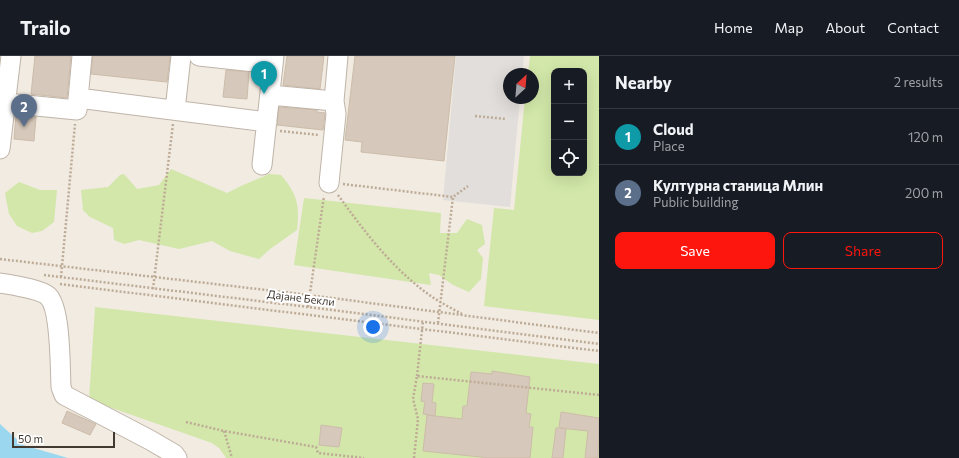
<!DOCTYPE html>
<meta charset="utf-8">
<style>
body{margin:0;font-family:Commissioner,sans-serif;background:#20242c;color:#f1f3f6}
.controls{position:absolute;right:12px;top:12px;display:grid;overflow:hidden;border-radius:8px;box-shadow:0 4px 16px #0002}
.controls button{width:36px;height:36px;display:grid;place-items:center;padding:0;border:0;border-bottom:1px solid #363941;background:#171b24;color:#f1f3f6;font:20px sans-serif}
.compass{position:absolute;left:503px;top:12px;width:36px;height:36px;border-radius:50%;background:#171b24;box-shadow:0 4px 16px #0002;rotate:26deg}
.scale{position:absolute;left:12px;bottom:10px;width:103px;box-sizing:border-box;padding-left:4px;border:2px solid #423a32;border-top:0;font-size:11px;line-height:14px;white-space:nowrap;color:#423a32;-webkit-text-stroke:3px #fff;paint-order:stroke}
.you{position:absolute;left:373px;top:271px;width:14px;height:14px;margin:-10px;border:3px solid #fff;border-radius:50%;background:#1a73e8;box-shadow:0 0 0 6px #1a73e833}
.badge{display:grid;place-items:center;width:26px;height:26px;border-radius:50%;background:#fc160e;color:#fff;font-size:13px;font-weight:700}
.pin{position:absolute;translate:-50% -33px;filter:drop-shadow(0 1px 2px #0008)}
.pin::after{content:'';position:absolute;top:21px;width:14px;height:12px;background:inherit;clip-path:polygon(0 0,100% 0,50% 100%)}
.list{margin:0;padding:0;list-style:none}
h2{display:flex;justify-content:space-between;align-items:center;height:52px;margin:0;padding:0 16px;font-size:17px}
h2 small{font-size:13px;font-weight:400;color:#9ea1a6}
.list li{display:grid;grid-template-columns:26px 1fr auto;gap:12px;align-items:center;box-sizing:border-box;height:56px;padding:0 16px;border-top:1px solid #363941}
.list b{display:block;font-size:15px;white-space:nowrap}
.list p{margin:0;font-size:13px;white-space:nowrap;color:#9ea1a6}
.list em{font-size:13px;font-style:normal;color:#9ea1a6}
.actions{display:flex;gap:8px;padding:12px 16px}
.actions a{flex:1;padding:9px 0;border:1px solid #fc160e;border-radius:8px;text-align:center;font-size:14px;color:#fc160e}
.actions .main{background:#fc160e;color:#fff}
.icon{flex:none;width:22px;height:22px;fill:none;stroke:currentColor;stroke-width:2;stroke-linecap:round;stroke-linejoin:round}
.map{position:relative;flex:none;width:599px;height:402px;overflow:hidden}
header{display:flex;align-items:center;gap:24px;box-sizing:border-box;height:56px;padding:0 20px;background:#171b24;border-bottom:1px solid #363941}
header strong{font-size:19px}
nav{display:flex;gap:22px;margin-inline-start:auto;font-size:14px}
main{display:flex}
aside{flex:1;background:#171b24}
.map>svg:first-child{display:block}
.green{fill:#d2e7a9;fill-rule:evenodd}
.parking{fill:#e1dedb}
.water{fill:#9cd7f0}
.building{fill:#d6c8ba;stroke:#cdbcaa}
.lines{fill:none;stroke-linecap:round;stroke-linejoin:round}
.minor-casing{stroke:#bfb4a8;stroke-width:21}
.path{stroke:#beab96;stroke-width:2.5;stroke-dasharray:2 2;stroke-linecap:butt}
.minor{stroke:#fff;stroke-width:19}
.labels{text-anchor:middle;stroke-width:4;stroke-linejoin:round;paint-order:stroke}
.street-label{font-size:11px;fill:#423a32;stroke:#fff}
</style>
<header>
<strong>Trailo</strong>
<nav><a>Home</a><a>Map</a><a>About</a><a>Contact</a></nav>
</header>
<main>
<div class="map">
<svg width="599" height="402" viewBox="0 0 599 402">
<rect width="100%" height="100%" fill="#f1ebe2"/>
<path class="green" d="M 530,0 L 599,0 L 599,264 L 484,250 L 494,152 L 514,154 L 525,42 L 533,42 L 533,18 L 528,18 ZM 554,15 L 584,15 L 584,117 L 554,117 Z
M 171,113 L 227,137 L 241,130 L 269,118 L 281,119 C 297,138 300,149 297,174 L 270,193 L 259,203 L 230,195 L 212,185 L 179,193 L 139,184 L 124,188 L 114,184 L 113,172 L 90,161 L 83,154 L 81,134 L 108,131 L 120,119 L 124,118 L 137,133 L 159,129 Z
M 19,126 L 40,134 L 57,134 L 54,166 L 42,175 L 32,177 L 17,170 L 9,158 L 5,137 Z
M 304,142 L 441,157 L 440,177 L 457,177 L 467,163 L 482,169 L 485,188 L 477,194 L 483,202 L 481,223 L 469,236 L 453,229 L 439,219 L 429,217 L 431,229 L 294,209 Z
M 95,251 L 599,308 L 599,402 L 226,402 L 220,393 L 212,387 L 89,344 Z"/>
<path class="parking" d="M 456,0 L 524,0 L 522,18 L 509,18 L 509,42 L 520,42 L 510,151 L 443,144 Z"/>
<path class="water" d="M 0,368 L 23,389 L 68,402 L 0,402 Z"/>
<path class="building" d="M 35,0 L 71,0 L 67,42 L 31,38 Z
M 93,0 L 170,0 L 167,26 L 91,18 Z
M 287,0 L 324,0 L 320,33 L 283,29 Z
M 355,0 L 455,0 L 444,105 L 361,96 L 362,86 L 345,84 Z
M 226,14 L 249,16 L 247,43 L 223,41 Z
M 279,51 L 317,54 L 317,56 L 325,57 L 323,74 L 277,69 Z
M 16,59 L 36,61 L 34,85 L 14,83 Z
M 492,315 L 530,321 L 526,357 L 531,358 L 529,371 L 533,371 L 530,402 L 490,402 L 423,395 L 427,359 L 462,363 L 463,350 L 467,350 L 471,316 L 492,318 Z
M 423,327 L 434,328 L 432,346 L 436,347 L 435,360 L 423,358 L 425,346 L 421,345 Z
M 67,355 L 96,368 L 90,379 L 62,367 Z
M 561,356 L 599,362 L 598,402 L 585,402 L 588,375 L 560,372 L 566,373 L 563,402 L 552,402 L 556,372 L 559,372 Z
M 321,369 L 342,372 L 339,391 L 319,389 Z"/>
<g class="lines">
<defs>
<path id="minor" d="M 199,0 L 273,8
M 270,39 L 334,45
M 78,42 L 267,66
M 6,47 L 77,54 L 82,0
M 175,54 L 181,0
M 0,93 L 11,0
M 262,109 L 274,0
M 329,127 L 336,58 L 334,45 L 338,0
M 0,227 C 11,229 40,233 48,240 C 61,252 60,312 61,331 L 64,339 L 150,384 L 174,398 L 177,402"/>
</defs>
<use href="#minor" class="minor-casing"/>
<path class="path" d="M 475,60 L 506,63
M 280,75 L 319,79
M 343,128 L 453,141
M 338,139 C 364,175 391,211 428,238 C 439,246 451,252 462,258
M 0,203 L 309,239 L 599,277
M 44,219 L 308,251 L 599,288
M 61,221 L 75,68
M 60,228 L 599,295
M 153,233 L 173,68
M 308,251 L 324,140
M 438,267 L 453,141 L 468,130
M 417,320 L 423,265
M 186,366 L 224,375 L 316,391 L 318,397 L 364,402
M 224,375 L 232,402
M 414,402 L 418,363 L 413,343 L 417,320 L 599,339"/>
<use href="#minor" class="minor"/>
</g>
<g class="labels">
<g class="street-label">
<text transform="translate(301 242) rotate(7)" y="4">Дајане Бекли</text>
</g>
</g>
</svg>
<div class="controls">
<button>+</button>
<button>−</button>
<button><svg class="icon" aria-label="locate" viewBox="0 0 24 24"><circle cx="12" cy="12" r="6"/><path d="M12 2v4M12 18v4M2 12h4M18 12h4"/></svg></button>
</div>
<svg class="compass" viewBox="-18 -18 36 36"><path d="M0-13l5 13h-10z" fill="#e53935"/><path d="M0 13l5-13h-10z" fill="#9ea1a6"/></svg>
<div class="scale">50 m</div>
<div class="you"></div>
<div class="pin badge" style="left:264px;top:38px;background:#0f9aa8">1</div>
<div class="pin badge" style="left:24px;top:71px;background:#5c6f8a">2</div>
</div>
<aside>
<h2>Nearby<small>2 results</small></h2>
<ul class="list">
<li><span class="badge" style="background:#0f9aa8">1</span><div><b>Cloud</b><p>Place</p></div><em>120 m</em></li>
<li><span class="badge" style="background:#5c6f8a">2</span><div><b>Културна станица Млин</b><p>Public building</p></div><em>200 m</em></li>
</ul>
<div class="actions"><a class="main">Save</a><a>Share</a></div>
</aside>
</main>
